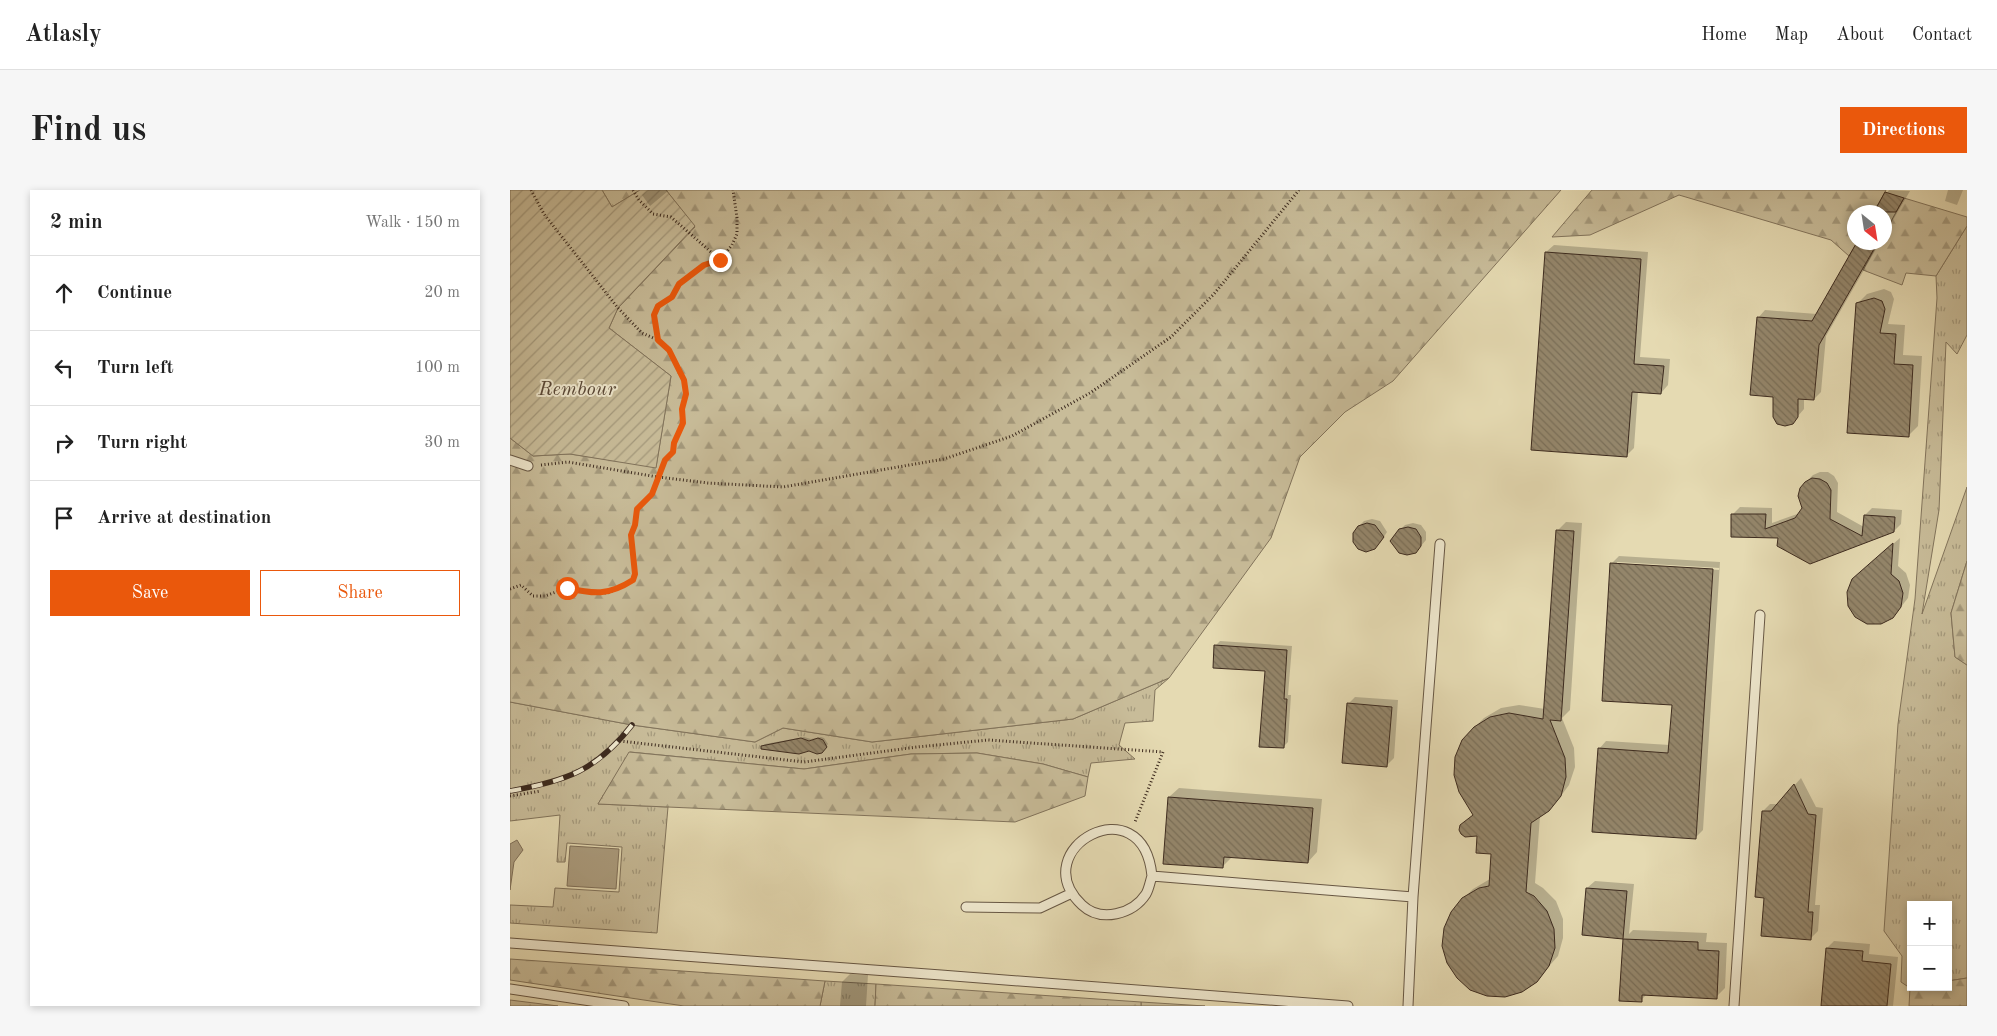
<!DOCTYPE html>
<meta charset="utf-8">
<style>
body{margin:0;font-family:"Old Standard TT",serif;background:#f6f6f6;color:#222}
.controls{position:absolute;right:15px;bottom:15px;display:grid;overflow:hidden;border-radius:0px;box-shadow:0 2px 8px #0003}
.controls button{width:45px;height:45px;display:grid;place-items:center;padding:0;border:0;border-bottom:1px solid #e0e0e0;background:#fff;color:#222;font:25px sans-serif}
.compass{position:absolute;left:1337px;top:15px;width:45px;height:45px;border-radius:50%;background:#fff;box-shadow:0 2px 8px #0003;rotate:150deg}
.stop{position:absolute;width:15px;height:15px;margin:-11px;border:4px solid #ea580c;border-radius:50%;background:#fff}
.stop.end{background:#ea580c;border-color:#fff;box-shadow:0 1px 5px #0008}
.list{margin:0;padding:0;list-style:none}
h2{display:flex;justify-content:space-between;align-items:center;height:65px;margin:0;padding:0 20px;font-size:21px}
h2 small{font-size:16px;font-weight:400;color:#767676}
.list li{display:grid;grid-template-columns:32px 1fr auto;gap:15px;align-items:center;box-sizing:border-box;height:75px;padding:0 20px;border-top:1px solid #e0e0e0}
.list b{display:block;font-size:19px;white-space:nowrap}
.list em{font-size:16px;font-style:normal;color:#767676}
.actions{display:flex;gap:10px;padding:15px 20px}
.actions a{flex:1;padding:11px 0;border:1px solid #ea580c;border-radius:0px;text-align:center;font-size:18px;color:#ea580c}
.actions .main{background:#ea580c;color:#fff}
.icon{flex:none;width:28px;height:28px;fill:none;stroke:currentColor;stroke-width:2;stroke-linecap:round;stroke-linejoin:round}
.map{position:relative;flex:none;width:1457px;height:816px;overflow:hidden;border-radius:0px}
header{display:flex;align-items:center;gap:30px;box-sizing:border-box;height:70px;padding:0 25px;background:#fff;border-bottom:1px solid #e0e0e0}
header strong{font-size:24px}
nav{display:flex;gap:28px;margin-inline-start:auto;font-size:18px}
.intro{display:flex;align-items:center;justify-content:space-between;box-sizing:border-box;height:120px;padding:0 30px}
h1{margin:0;font-size:35px}
.button{padding:12px 22px;border-radius:0px;background:#ea580c;color:#fff;font-size:18px;font-weight:700}
main{display:flex;gap:30px;padding:0 30px}
aside{flex:1;background:#fff;border-radius:0px;box-shadow:0 2px 8px #0003}
.map>svg:first-child{display:block}
.grass{fill:url(#grass-tufts);stroke:#82745c}
.forest{fill:url(#forest-firs);stroke:#82745c}
.garden{fill:url(#garden-furrows);stroke:#82745c}
.water{fill:#ac9e80;stroke:#807059}
.shadow{fill:#0003;fill-rule:evenodd}
.building{fill:url(#building-back-hatch);stroke:#3d2b1f}
.lines{fill:none;stroke-linecap:round;stroke-linejoin:round}
.service-casing{stroke:#675744;stroke-width:11}
.path{stroke:#3d2b1f;stroke-width:3;stroke-dasharray:1 2.5;stroke-linecap:butt}
.service{stroke:#eee7cd;stroke-width:9}
.rail-casing{stroke:#3d2b1f;stroke-width:5.5}
.rail{stroke:#eee7cd;stroke-width:4;stroke-dasharray:11;stroke-linecap:butt}
.route{stroke:#ea580c;stroke-width:6}
.labels{text-anchor:middle;stroke-width:4;stroke-linejoin:round;paint-order:stroke}
.park-label{font-size:20px;font-style:italic;fill:#594837;stroke:#eee7cd}
</style>
<header>
<strong>Atlasly</strong>
<nav><a>Home</a><a>Map</a><a>About</a><a>Contact</a></nav>
</header>
<div class="intro"><h1>Find us</h1><a class="button">Directions</a></div>
<main>
<aside>
<h2>2 min<small>Walk · 150 m</small></h2>
<ul class="list">
<li><svg class="icon" aria-label="ahead" viewBox="0 0 24 24"><path d="M12 20V5M6 11l6-6 6 6"/></svg><div><b>Continue</b></div><em>20 m</em></li>
<li><svg class="icon" aria-label="left" viewBox="0 0 24 24"><path d="M17 20v-9H6M10 6l-5 5 5 5"/></svg><div><b>Turn left</b></div><em>100 m</em></li>
<li><svg class="icon" aria-label="right" viewBox="0 0 24 24"><path d="M7 20v-9h11M14 6l5 5-5 5"/></svg><div><b>Turn right</b></div><em>30 m</em></li>
<li><svg class="icon" aria-label="arrive" viewBox="0 0 24 24"><path d="M6 21V4h12l-3 4 3 4H6"/></svg><div><b>Arrive at destination</b></div></li>
</ul>
<div class="actions"><a class="main">Save</a><a>Share</a></div>
</aside>
<div class="map">
<svg width="1457" height="816" viewBox="0 0 1457 816">
<defs>
<pattern id="grass-tufts" width="24" height="20" patternUnits="userSpaceOnUse" patternTransform="scale(1.25)"><rect width="24" height="20" fill="#c8bc99"/><path d="M3 7l-1-3M5 7V3M7 7l1-3M15 17l-1-3M17 17v-4M19 17l1-3" fill="none" stroke="#a4997c"/></pattern>
<pattern id="forest-firs" width="22" height="20" patternUnits="userSpaceOnUse" patternTransform="scale(1.25)"><rect width="22" height="20" fill="#c8bc99"/><path d="M5 1l3.5 6h-7zM16 11l3.5 6h-7z" fill="#a4997c"/></pattern>
<pattern id="garden-furrows" width="10" height="10" patternUnits="userSpaceOnUse" patternTransform="scale(1.25)"><rect width="10" height="10" fill="#c8bc99"/><path d="M-1 1l2-2M0 10L10 0M9 11l2-2" fill="none" stroke="#a4997c"/></pattern>
<pattern id="building-back-hatch" width="6" height="6" patternUnits="userSpaceOnUse" patternTransform="scale(1.25)"><rect width="6" height="6" fill="#94866b"/><path d="M-1 5l2 2M0 0l6 6M5-1l2 2" fill="none" stroke="#7a6e57"/></pattern>
</defs>
<rect width="100%" height="100%" fill="#e5dab2"/>
<filter id="stains"><feTurbulence type="fractalNoise" baseFrequency=".004" numOctaves="4"/><feColorMatrix values="0 0 0 0 .2 0 0 0 0 .09 0 0 0 0 .02 0 0 0 .5 -.17"/></filter>
<radialGradient id="worn" r=".72"><stop offset=".6" stop-color="#630" stop-opacity="0"/><stop offset="1" stop-color="#630" stop-opacity=".3"/></radialGradient>
<path class="grass" d="M 1457,36 L 1457,145 L 1447,164 L 1436,152 L 1429,320 L 1412,424 L 1457,297 L 1457,371 L 1441,423 L 1445,467 L 1457,475 L 1457,788 L 1438,791 L 1438,715 L 1401,715 L 1401,797 L 1404,797 L 1400,798 L 1391,792 L 1392,766 L 1374,741 L 1388,534 L 1405,409 L 1427,108 L 1426,86 Z
M 659,488 L 645,500 L 643,531 L 615,533 L 609,555 L 625,569 L 581,573 L 578,587 L 533,574 L 467,563 L 401,564 L 294,579 L 120,562 L 88,614 L 158,617 L 147,743 L 0,733 L 0,715 L 43,717 L 45,698 L 109,702 L 112,657 L 57,653 L 55,672 L 47,672 L 50,625 L 0,631 L 0,512 L 122,535 L 245,552 L 273,538 L 362,552 L 563,529 Z
M 315,791 L 366,794 L 365,816 L 310,816 Z
M 631,812 L 695,816 L 631,816 Z"/>
<path class="forest" d="M 92,0 L 130,0 L 102,17 Z
M 156,0 L 1051,0 L 883,191 L 835,222 L 790,267 L 761,348 L 659,488 L 563,529 L 362,552 L 273,538 L 245,552 L 122,535 L 0,512 L 0,248 L 23,266 L 60,264 L 146,277 L 161,186 L 99,138 L 108,118 L 185,37 Z
M 1082,0 L 1376,0 L 1364,22 L 1344,22 L 1344,52 L 1347,53 L 1339,66 L 1321,50 L 1169,5 L 1080,45 L 1042,47 Z
M 1394,8 L 1457,27 L 1457,36 L 1426,86 L 1396,83 L 1392,95 L 1353,80 L 1368,53 L 1374,52 L 1375,42 Z
M 1457,371 L 1457,475 L 1445,467 L 1441,423 Z
M 119,562 L 294,579 L 401,564 L 467,563 L 533,574 L 578,587 L 575,606 L 505,632 L 88,614 Z
M 0,769 L 315,791 L 310,816 L 174,816 L 0,790 Z
M 1457,788 L 1457,816 L 1399,816 L 1400,798 L 1438,797 L 1438,791 Z
M 366,794 L 631,812 L 631,816 L 365,816 Z
M 0,810 L 48,816 L 0,816 Z"/>
<path class="garden" d="M 0,0 L 92,0 L 102,17 L 130,0 L 156,0 L 185,36 L 108,118 L 99,138 L 161,186 L 146,278 L 60,264 L 23,266 L 0,248 Z"/>
<path class="water" d="M 7,650 L 13,660 L 4,672 L 0,700 L 0,654 Z
M 60,656 L 109,659 L 106,699 L 57,696 Z"/>
<path class="shadow" d="M 138,0 L 157,0 L 158,1 L 140,16 L 132,5 Z
M 1379,0 L 1400,1 L 1374,45 L 1374,22 L 1365,22 Z
M 1438,0 L 1453,0 L 1447,15 L 1435,11 Z
M 1348,52 L 1370,52 L 1316,146 L 1311,202 L 1304,209 L 1294,208 L 1294,219 L 1282,233 L 1264,206 L 1248,128 L 1255,120 L 1307,124 Z
M 1044,55 L 1138,62 L 1130,167 L 1160,169 L 1158,195 L 1151,203 L 1128,201 L 1124,258 L 1116,266 L 1036,62 Z
M 1374,99 L 1381,102 L 1384,109 L 1378,134 L 1395,135 L 1393,165 L 1412,166 L 1408,236 L 1398,246 L 1347,114 L 1357,104 Z
M 1310,282 L 1318,282 L 1324,286 L 1328,293 L 1327,322 L 1354,337 L 1355,325 L 1362,318 L 1392,320 L 1391,334 L 1384,341 L 1300,373 L 1269,347 L 1223,324 L 1230,317 L 1262,318 L 1262,333 L 1290,323 L 1293,318 L 1296,292 L 1303,285 Z
M 862,329 L 870,331 L 877,342 L 870,353 L 849,336 L 854,331 Z
M 1056,332 L 1072,333 L 1060,520 L 1052,528 L 1064,558 L 1065,577 L 1059,595 L 1048,610 L 1030,626 L 1025,693 L 1033,698 L 1046,711 L 1053,729 L 1053,748 L 1048,766 L 1026,791 L 953,709 L 963,699 L 980,689 L 982,663 L 968,645 L 951,635 L 964,624 L 964,538 L 974,528 L 991,518 L 1009,515 L 1035,519 L 1047,341 Z
M 903,333 L 911,335 L 916,342 L 916,350 L 911,356 L 890,340 L 895,335 Z
M 1390,348 L 1388,376 L 1396,383 L 1400,395 L 1398,408 L 1383,427 L 1351,382 Z
M 1109,366 L 1210,372 L 1193,640 L 1186,647 L 1089,559 L 1096,551 L 1160,555 L 1163,514 L 1102,373 ZM 1107,372 L 1210,378 L 1210,380 L 1107,374 Z
M 710,451 L 782,456 L 778,505 L 781,505 L 778,552 L 773,557 L 757,480 L 705,456 Z
M 845,507 L 888,510 L 884,568 L 876,576 L 838,514 Z
M 294,547 L 301,549 L 311,547 L 314,548 L 318,554 L 311,562 L 252,556 L 255,554 Z
M 1291,588 L 1306,617 L 1313,618 L 1305,715 L 1310,715 L 1308,741 L 1301,748 L 1256,707 L 1253,621 L 1260,614 L 1268,614 Z
M 669,598 L 812,609 L 807,662 L 798,672 L 722,667 L 712,677 L 659,607 Z
M 1085,691 L 1124,694 L 1119,744 L 1123,740 L 1197,743 L 1196,752 L 1217,753 L 1215,798 L 1206,807 L 1137,804 L 1131,810 L 1111,810 L 1114,748 L 1073,744 L 1077,698 Z
M 1324,751 L 1360,754 L 1359,764 L 1388,767 L 1383,816 L 1312,816 L 1317,758 Z
M 340,784 L 358,785 L 356,816 L 330,816 L 332,792 Z"/>
<path class="building" d="M 1375,2 L 1394,8 L 1386,22 L 1364,22 Z
M 1347,52 L 1368,52 L 1309,155 L 1304,210 L 1288,209 L 1288,227 L 1283,234 L 1275,236 L 1267,234 L 1263,227 L 1263,207 L 1240,205 L 1247,127 L 1302,131 Z
M 1035,62 L 1131,69 L 1124,174 L 1154,176 L 1151,204 L 1122,202 L 1117,267 L 1021,260 Z
M 1364,108 L 1372,111 L 1375,119 L 1370,143 L 1386,144 L 1384,174 L 1403,175 L 1399,247 L 1337,243 L 1346,113 Z
M 1302,288 L 1310,289 L 1317,293 L 1321,300 L 1320,329 L 1352,346 L 1354,325 L 1385,327 L 1384,342 L 1300,374 L 1267,356 L 1268,348 L 1221,347 L 1221,324 L 1256,324 L 1255,339 L 1285,328 L 1292,318 L 1288,306 L 1290,298 L 1295,292 Z
M 857,333 L 865,335 L 874,347 L 865,359 L 856,362 L 848,359 L 843,352 L 843,343 L 848,336 Z
M 898,337 L 906,339 L 911,347 L 911,356 L 906,363 L 897,365 L 889,363 L 880,351 L 889,339 Z
M 1046,340 L 1064,341 L 1051,531 L 1040,530 L 1055,568 L 1056,587 L 1051,606 L 1039,621 L 1021,633 L 1016,702 L 1024,706 L 1037,721 L 1044,739 L 1045,758 L 1039,776 L 1027,792 L 1012,802 L 995,807 L 977,806 L 960,800 L 947,788 L 937,773 L 932,756 L 934,738 L 941,722 L 952,708 L 969,698 L 979,696 L 981,664 L 966,663 L 967,646 L 955,647 L 951,644 L 949,640 L 950,635 L 963,625 L 949,602 L 944,585 L 945,567 L 952,550 L 964,537 L 980,527 L 999,523 L 1033,529 Z
M 1383,353 L 1381,384 L 1389,391 L 1393,403 L 1391,417 L 1383,428 L 1371,434 L 1357,434 L 1345,427 L 1338,416 L 1337,402 L 1342,389 Z
M 1100,373 L 1203,379 L 1186,649 L 1082,642 L 1088,558 L 1158,563 L 1162,515 L 1092,511 Z
M 704,455 L 777,460 L 774,509 L 777,509 L 774,558 L 749,557 L 755,481 L 703,478 Z
M 837,513 L 882,517 L 877,577 L 832,573 Z
M 291,548 L 299,551 L 308,548 L 313,550 L 317,557 L 312,563 L 307,564 L 299,561 L 289,564 L 251,559 L 251,556 Z
M 1284,594 L 1298,624 L 1306,625 L 1298,722 L 1303,722 L 1301,750 L 1251,746 L 1254,708 L 1245,707 L 1252,621 L 1261,621 Z
M 658,607 L 803,618 L 798,673 L 714,667 L 713,678 L 653,674 Z
M 1076,698 L 1117,701 L 1113,749 L 1072,745 Z
M 1113,749 L 1188,752 L 1188,760 L 1209,761 L 1207,809 L 1132,805 L 1132,812 L 1109,811 Z
M 1316,758 L 1353,761 L 1352,771 L 1381,774 L 1377,816 L 1311,816 Z"/>
<g class="lines">
<defs>
<path id="service" d="M 0,270 L 18,276
M 642,686 C 633,593 513,659 572,715 C 591,733 623,724 636,704 C 639,699 640,692 642,686 L 903,707
M 456,717 L 530,718 L 562,703
M 0,753 C 279,772 559,796 838,816
M 0,799 L 114,816
M 898,816 L 903,707 L 930,354
M 1224,816 L 1250,425"/>
</defs>
<use href="#service" class="service-casing"/>
<path class="path" d="M 21,0 L 34,24 L 108,118 L 132,143 L 148,150
M 123,0 L 129,10 L 143,24 L 161,27 L 209,69
M 31,275 L 58,272 L 148,287 L 198,293 L 273,297 L 434,269 L 502,246 L 580,203 L 661,147 L 704,104 L 789,0
M 0,399 L 11,395 L 23,406 L 35,406 L 57,398 L 82,403 L 98,403 L 123,391 L 125,384 L 121,345 L 125,335 L 127,319 L 142,304 L 155,270 L 163,262 L 164,253 L 173,233 L 172,219 L 176,204 L 174,190 L 159,160 L 148,150 L 144,125 L 148,116 L 162,107 L 169,94 L 194,75 L 210,70 L 222,55 L 227,44 L 227,28 L 223,0
M 110,551 L 294,572 L 407,557 L 478,550 L 653,562 L 625,632
M 0,606 L 31,601"/>
<use href="#service" class="service"/>
<defs>
<path id="rail" d="M 0,601 C 56,591 86,581 122,535"/>
</defs>
<use href="#rail" class="rail-casing"/>
<use href="#rail" class="rail"/>
</g>
<g class="lines">
<path class="route" d="M 57,398 C 84,404 98,406 123,390 L 125,384 L 121,345 L 125,335 L 127,319 L 142,304 L 155,270 L 163,262 L 164,253 L 173,233 L 172,219 L 176,204 L 174,190 L 159,160 L 148,150 L 144,125 L 148,116 L 162,107 L 169,94 L 194,75 L 210,70"/>
</g>
<g class="labels">
<g class="park-label">
<text x="67" y="205">Rembour</text>
</g>
</g>
<rect width="100%" height="100%" filter="url(#stains)"/>
<rect width="100%" height="100%" fill="url(#worn)"/>
</svg>
<div class="controls">
<button>+</button>
<button>−</button>
</div>
<svg class="compass" viewBox="-18 -18 36 36"><path d="M0-13l5 13h-10z" fill="#e53935"/><path d="M0 13l5-13h-10z" fill="#767676"/></svg>
<div class="stop" style="left:57px;top:398px"></div>
<div class="stop end" style="left:210px;top:70px"></div>
</div>
</main>
